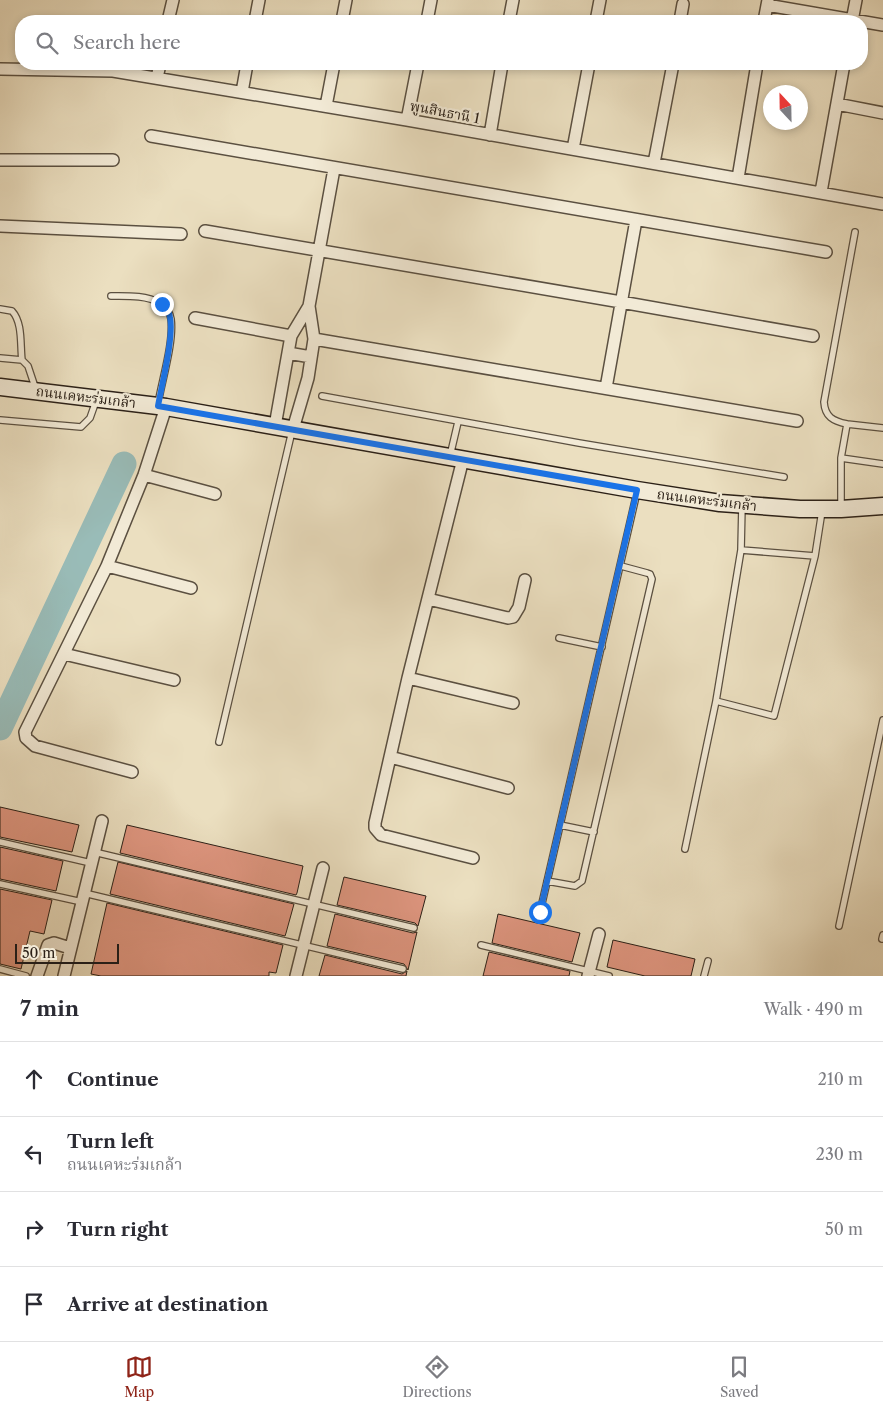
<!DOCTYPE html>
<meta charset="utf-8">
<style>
body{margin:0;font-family:"Libre Caslon Text","Noto Serif Thai",serif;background:#f2f2f3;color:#2b2b33}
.compass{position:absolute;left:763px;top:85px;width:45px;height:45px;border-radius:50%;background:#fff;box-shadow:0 2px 8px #0003;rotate:338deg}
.scale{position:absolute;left:15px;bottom:12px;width:104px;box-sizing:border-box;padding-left:5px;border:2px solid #2b2017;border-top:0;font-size:14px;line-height:18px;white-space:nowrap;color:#2b2017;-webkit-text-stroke:4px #f2ead6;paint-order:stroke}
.stop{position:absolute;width:15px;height:15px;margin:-11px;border:4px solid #1a73e8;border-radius:50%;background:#fff}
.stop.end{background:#1a73e8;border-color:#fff;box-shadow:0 1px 5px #0008}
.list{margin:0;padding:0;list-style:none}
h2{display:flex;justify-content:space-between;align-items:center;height:65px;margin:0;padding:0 20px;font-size:21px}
h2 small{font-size:16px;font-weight:400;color:#7c7c81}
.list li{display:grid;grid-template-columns:32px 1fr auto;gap:15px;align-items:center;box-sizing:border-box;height:75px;padding:0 20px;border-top:1px solid #e1e1e2}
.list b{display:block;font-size:19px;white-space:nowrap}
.list p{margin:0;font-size:16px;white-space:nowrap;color:#7c7c81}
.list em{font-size:16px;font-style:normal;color:#7c7c81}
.icon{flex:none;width:28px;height:28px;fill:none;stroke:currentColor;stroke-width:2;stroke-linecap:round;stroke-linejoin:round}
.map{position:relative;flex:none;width:883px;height:976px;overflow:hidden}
.search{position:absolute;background:#fff;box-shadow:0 2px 8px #0003;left:15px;right:15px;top:15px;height:55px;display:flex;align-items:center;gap:12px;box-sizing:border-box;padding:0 18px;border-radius:20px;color:#7c7c81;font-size:19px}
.sheet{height:365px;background:#fff}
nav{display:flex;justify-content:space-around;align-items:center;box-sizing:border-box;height:70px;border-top:1px solid #e1e1e2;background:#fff;font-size:14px;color:#7c7c81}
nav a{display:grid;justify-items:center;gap:2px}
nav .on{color:#8f2418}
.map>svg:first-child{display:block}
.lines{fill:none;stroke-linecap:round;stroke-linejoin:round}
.river{stroke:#99bcb8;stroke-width:25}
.building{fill:#df9680;stroke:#2b2017}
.lane-casing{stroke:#5b5041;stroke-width:8}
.street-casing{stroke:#5b5041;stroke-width:14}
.secondary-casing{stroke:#2b2017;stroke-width:19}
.lane{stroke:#f2ead6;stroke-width:5.5}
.street{stroke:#f2ead6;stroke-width:11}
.secondary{stroke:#f2ead6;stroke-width:16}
.route{stroke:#1a73e8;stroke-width:6}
.labels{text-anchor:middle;stroke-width:4.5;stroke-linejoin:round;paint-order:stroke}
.street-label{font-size:14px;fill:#2b2017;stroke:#f2ead6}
</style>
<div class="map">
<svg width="883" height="976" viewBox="0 0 883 976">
<rect width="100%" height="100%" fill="#ebdfc0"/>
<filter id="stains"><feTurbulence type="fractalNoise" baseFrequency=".004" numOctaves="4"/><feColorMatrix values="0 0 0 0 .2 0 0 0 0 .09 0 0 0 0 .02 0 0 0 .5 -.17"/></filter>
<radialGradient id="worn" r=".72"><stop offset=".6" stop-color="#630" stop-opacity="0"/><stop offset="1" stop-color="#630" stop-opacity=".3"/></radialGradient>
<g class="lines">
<path class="river" d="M 0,728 L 124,464"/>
</g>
<path class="building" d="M 0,807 L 79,825 L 72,852 L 0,837 Z
M 127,825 L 303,866 L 297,893 L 296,895 L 120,853 Z
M 0,847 L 63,861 L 56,891 L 0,879 Z
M 118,862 L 294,904 L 286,933 L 285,936 L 110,894 Z
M 344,877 L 426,896 L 418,926 L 415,923 L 337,905 Z
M 0,889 L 52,900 L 44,934 L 30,931 L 21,969 L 0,964 Z
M 107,903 L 283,945 L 276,973 L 269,972 L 269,976 L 101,976 L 91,974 Z
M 335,914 L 413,933 L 417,932 L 408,970 L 404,964 L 327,946 Z
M 498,914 L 580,933 L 572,962 L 492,943 Z
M 613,940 L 695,959 L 691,976 L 645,976 L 607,967 Z
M 489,952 L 570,971 L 569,976 L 483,976 Z
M 325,955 L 402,974 L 407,971 L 406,976 L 319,976 Z"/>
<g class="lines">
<defs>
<path id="lane" d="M 111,296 C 127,296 146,295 160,303 C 166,307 170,312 171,319 C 174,342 162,380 158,404
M 0,309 L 12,311 C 23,323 20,345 22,360 L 28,366 L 36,390
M 0,358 L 22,360
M 322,396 L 579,443 L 784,477
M 0,420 L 81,427 L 90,418 L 96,401
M 847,424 C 833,421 825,417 824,402 L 855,232
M 450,456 L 458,422
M 841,458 L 883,464
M 742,505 L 741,550 L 716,701 L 774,716 L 815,556 L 822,511
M 841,507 L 841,458 L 847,424 L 883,428
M 741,550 L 815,556
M 559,638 L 602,647
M 219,742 L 292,431
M 560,825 L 594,832
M 0,842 L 91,863
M 685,849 L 716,701
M 94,852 L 414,928
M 547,881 L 575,886 L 582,881 L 652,579 L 650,574 L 647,573 L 621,566
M 0,884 L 82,902
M 84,893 L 403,969
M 540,912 L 637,492
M 839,926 L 883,720
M 882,939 L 883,935
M 481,945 L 609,976
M 0,969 L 26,976
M 704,976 L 708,961"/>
<path id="street" d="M 767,5 L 883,25
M 168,21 L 173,0
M 255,21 L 259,0
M 342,21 L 346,0
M 427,21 L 431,0
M 509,21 L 513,0
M 596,21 L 600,0
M 680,21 L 683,4
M 764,21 L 768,0
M 852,21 L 856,0
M 0,69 L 113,71 L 407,120 L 883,204
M 157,78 L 160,64
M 242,92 L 247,64
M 837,104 L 883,113
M 326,106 L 334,64
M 407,120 L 418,64
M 490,135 L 502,64
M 151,136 L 826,252
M 573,149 L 589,64
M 0,160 L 113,160
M 654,163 L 673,64
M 738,178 L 757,64
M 821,192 L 844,64
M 0,226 L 181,234
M 205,231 L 621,302 L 813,336
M 195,318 L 291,336
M 314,339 L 797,421
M 288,353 L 311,357
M 606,388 L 636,220
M 166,407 L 144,475 L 107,566 L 191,588
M 275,426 L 291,336 L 309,306
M 293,429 L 308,378 L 314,339 L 309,306 L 334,169
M 463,459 L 408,678 L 375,823 L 375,828 L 381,835 L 473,858
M 144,475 L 215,494
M 107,566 L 25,732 L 26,738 L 35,746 L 132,772
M 428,599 L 508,618 L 513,617 L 519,607 L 525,580
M 64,654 L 174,680
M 408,678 L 513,703
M 390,757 L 508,788
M 37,976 L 48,945 L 54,943 L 70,948
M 64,976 L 102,821
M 296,976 L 323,868
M 588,976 L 599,934"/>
<path id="secondary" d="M 0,387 L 166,407 L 637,490 L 720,503 L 800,509 L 841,509 L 883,506"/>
</defs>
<use href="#lane" class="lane-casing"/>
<use href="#street" class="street-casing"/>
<use href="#secondary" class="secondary-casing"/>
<use href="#lane" class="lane"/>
<use href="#street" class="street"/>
<use href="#secondary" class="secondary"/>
</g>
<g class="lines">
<path class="route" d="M 162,304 C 166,308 169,311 170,317 C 174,337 162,384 158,406 L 637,490 L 540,912"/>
</g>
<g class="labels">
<g class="street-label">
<text transform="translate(445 112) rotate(11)" y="5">พูนสินธานี 1</text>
<text transform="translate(86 397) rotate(7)" y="5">ถนนเคหะร่มเกล้า</text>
<text transform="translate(707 500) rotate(7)" y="5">ถนนเคหะร่มเกล้า</text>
</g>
</g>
<rect width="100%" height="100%" filter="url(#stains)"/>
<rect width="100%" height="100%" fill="url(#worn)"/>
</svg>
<svg class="compass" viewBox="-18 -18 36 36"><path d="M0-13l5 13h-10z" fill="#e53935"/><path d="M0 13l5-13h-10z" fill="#7c7c81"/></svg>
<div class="scale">50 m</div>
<div class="stop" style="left:540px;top:912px"></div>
<div class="stop end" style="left:162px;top:304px"></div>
<div class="search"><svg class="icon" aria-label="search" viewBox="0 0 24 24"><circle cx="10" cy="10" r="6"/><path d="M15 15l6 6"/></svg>Search here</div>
</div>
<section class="sheet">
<h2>7 min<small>Walk · 490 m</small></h2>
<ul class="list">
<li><svg class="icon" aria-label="ahead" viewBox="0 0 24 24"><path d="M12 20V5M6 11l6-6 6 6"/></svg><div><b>Continue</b></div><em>210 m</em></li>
<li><svg class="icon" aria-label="left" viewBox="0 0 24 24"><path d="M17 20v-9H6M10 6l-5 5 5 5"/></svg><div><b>Turn left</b><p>ถนนเคหะร่มเกล้า</p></div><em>230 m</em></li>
<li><svg class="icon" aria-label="right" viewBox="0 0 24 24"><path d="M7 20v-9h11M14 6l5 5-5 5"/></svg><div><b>Turn right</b></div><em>50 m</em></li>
<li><svg class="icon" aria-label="arrive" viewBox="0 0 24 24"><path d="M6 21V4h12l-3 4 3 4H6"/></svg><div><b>Arrive at destination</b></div></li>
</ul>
</section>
<nav>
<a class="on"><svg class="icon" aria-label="map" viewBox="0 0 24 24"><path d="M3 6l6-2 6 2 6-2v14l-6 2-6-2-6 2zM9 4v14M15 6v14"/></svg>Map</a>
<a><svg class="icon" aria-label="directions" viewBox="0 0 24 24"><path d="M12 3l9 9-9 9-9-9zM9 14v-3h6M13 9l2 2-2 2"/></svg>Directions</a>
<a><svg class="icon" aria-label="saved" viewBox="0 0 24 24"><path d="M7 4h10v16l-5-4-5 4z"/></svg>Saved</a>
</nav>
